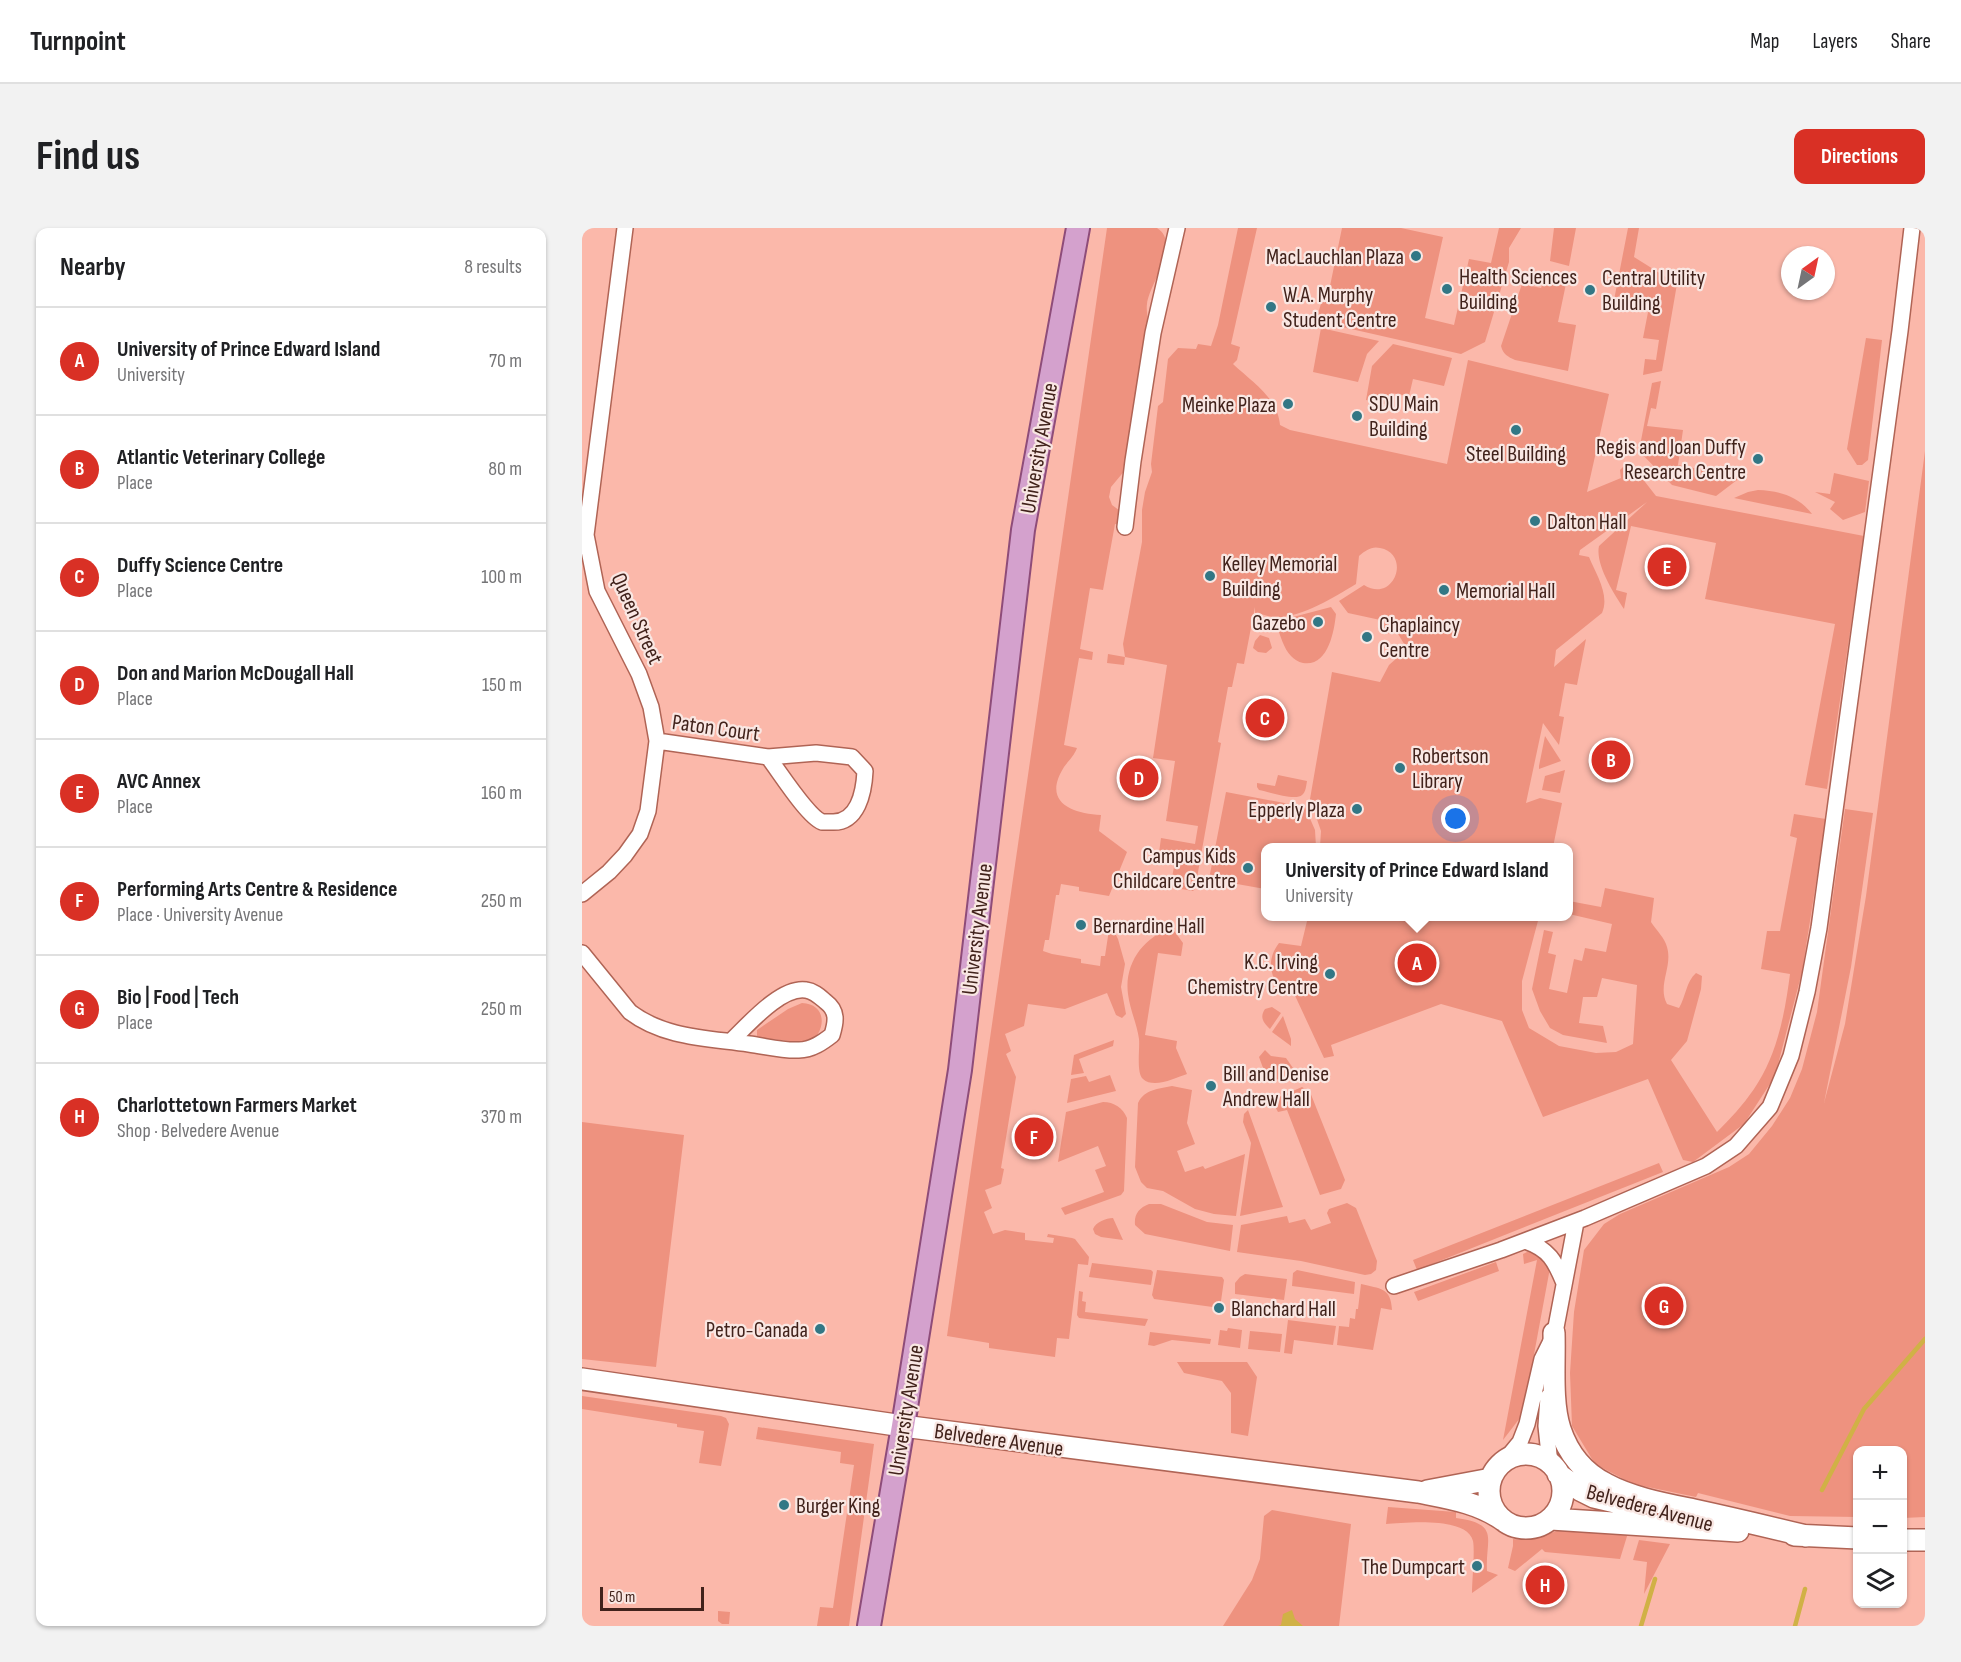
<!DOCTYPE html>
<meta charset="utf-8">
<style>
body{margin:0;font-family:"Sofia Sans Condensed",sans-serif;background:#f2f2f2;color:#202124}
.controls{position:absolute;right:18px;bottom:18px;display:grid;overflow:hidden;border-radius:12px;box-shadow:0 2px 4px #0004}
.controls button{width:54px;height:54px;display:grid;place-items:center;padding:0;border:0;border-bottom:2px solid #e0e0e0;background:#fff;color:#202124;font:30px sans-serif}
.compass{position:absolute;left:1199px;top:18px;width:54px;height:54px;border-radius:50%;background:#fff;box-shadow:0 2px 4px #0004;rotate:33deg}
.scale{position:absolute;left:18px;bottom:15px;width:104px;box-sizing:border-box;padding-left:6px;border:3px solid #41221b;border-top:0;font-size:16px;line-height:21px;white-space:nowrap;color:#41221b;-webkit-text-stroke:4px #f9e7e3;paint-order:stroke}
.you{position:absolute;left:874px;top:591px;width:21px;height:21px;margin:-15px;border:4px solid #fff;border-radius:50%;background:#1a73e8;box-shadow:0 0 0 9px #1a73e833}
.badge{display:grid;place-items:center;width:39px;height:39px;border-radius:50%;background:#d93025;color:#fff;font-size:20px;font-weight:700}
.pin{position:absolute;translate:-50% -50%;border:3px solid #fff;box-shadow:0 2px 6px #0006}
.popup{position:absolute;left:679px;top:615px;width:312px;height:78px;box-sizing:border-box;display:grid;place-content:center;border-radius:12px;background:#fff;filter:drop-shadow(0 2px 4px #0005);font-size:20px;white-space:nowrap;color:#757577}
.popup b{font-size:22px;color:#202124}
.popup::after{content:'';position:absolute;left:50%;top:100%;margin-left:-12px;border:12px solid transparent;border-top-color:#fff}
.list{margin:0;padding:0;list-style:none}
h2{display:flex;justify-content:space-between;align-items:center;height:78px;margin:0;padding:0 24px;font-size:26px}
h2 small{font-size:20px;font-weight:400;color:#757577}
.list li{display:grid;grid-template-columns:39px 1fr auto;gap:18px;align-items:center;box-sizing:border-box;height:108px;padding:0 24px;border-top:2px solid #e0e0e0}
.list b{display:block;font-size:22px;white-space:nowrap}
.list p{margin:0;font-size:20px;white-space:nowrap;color:#757577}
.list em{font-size:20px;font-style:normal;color:#757577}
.icon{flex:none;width:33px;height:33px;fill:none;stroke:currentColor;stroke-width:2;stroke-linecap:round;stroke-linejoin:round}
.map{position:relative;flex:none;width:1343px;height:1398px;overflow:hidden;border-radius:12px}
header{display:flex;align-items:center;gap:36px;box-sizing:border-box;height:84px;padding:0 30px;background:#fff;border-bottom:2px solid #e0e0e0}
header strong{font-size:28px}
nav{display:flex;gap:33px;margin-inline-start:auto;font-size:21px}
.intro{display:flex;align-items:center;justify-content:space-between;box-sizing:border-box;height:144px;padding:0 36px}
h1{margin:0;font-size:42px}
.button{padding:15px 27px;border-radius:12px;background:#d93025;color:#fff;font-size:21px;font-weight:700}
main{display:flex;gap:36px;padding:0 36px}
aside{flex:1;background:#fff;border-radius:12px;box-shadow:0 2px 4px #0004}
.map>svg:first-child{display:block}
.green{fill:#ee927f}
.water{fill:#d0b146}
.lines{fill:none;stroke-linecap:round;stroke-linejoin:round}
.stream{stroke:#d0b146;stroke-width:4.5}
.street-casing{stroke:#b06455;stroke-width:18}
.secondary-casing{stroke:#b06455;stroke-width:24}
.primary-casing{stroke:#8e4c79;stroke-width:26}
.street{stroke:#fff;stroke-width:15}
.secondary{stroke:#fff;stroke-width:21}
.primary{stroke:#d4a1cd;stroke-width:22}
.poi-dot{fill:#327785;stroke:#f9e7e3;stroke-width:2}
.labels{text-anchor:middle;stroke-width:4.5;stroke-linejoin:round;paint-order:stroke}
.poi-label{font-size:22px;fill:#41221b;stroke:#f9e7e3;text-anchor:start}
.street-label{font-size:22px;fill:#41221b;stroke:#f9e7e3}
</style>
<header>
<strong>Turnpoint</strong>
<nav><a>Map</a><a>Layers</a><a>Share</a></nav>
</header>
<div class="intro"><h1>Find us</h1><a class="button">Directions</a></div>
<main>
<aside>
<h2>Nearby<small>8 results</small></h2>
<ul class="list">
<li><span class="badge">A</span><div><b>University of Prince Edward Island</b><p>University</p></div><em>70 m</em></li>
<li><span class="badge">B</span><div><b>Atlantic Veterinary College</b><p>Place</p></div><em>80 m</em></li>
<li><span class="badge">C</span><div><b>Duffy Science Centre</b><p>Place</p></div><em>100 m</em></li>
<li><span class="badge">D</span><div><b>Don and Marion McDougall Hall</b><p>Place</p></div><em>150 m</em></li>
<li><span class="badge">E</span><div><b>AVC Annex</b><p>Place</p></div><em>160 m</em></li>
<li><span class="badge">F</span><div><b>Performing Arts Centre &amp; Residence</b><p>Place · University Avenue</p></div><em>250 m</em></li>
<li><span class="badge">G</span><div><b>Bio | Food | Tech</b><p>Place</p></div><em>250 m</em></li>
<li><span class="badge">H</span><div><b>Charlottetown Farmers Market</b><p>Shop · Belvedere Avenue</p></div><em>370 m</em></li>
</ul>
</aside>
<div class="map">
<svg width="1343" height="1398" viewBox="0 0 1343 1398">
<rect width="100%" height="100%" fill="#fbb8aa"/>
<path class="green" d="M 525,0 L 575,0 C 600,16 567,56 565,76 C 564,82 566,89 566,95 L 549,235 L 529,259 L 527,269 L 530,277 L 545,288 L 543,298 L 533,296 L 521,362 L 508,360 L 498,421 L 511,424 L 510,432 L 497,430 L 482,517 L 495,520 C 492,528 487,532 482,539 C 460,574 489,585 519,587 L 517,603 L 545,624 L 527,668 L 497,663 L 497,659 L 479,656 L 477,667 L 474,667 L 467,712 L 463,712 L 461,723 L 470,726 L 499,731 L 499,735 L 518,738 L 519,728 L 523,728 L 528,695 L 536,711 L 543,736 L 539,759 L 544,786 L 540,790 L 534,787 L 525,765 L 483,781 L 446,776 L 442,798 L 423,806 L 429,823 L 424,826 L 434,849 L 419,940 L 422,941 L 419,956 L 403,962 L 410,980 L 402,984 L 411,1006 L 423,1002 L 443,1005 L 443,1012 L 471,1015 L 472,1010 L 465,1009 L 466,1006 L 490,1010 L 493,1011 L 507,1029 L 506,1037 L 496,1036 L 487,1111 L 475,1110 L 473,1129 L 407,1120 L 407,1115 L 365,1108 Z
M 656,0 L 675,0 L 649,116 L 658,119 L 655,132 L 651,136 C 669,153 696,170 698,197 L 708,202 L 865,236 L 886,132 L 1027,166 L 1005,264 L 1039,250 L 1038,242 L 1042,238 L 1049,236 L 1074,268 L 1282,308 L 1245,561 L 1223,557 L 1253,396 L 1123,371 L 1134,315 L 1049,298 L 1034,362 L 1045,365 L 1042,381 C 1032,366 1013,336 1017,318 L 1065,274 L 998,322 L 997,327 L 1007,329 C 1014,346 1028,367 1020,385 L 974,422 L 972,439 L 1004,411 L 995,457 L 983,455 L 977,488 L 982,489 L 977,517 L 961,495 L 944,575 L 958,570 L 980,575 L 971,619 L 738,619 L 739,603 L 728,571 L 750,444 L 798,454 L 807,437 L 825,421 L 815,404 L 810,406 L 801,404 L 803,393 L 766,385 L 757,373 L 782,357 C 812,376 830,326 798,320 C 790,318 784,322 777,328 L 774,356 C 752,369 718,391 691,389 C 685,388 679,386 673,385 L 673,379 L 662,436 L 655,435 L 650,459 L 646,459 L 636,514 L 639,515 L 613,661 L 611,663 L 588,659 L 593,634 L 576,632 L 579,610 L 613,616 L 616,598 L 584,593 L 593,533 L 571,530 L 585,437 L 543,429 L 542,437 L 525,435 L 526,426 L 543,429 L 541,416 L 560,314 L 560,282 L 563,264 L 570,244 L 569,236 L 576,178 L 581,174 L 586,131 L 596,120 L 614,121 L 616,116 L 629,118 L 636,97 Z
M 760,0 L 819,0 L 861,9 L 843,90 L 872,97 L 887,31 L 909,35 L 917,0 L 939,0 L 927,20 L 927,34 L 903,114 L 879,126 L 734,93 L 740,72 L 748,58 Z
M 972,0 L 994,0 L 987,38 L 968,33 Z
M 1046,0 L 1057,0 L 1052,29 L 1095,56 L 1080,143 L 1061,147 L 1063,131 L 1074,132 L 1077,112 L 1061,110 L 1067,79 L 1032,72 Z
M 964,47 L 985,51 L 976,94 L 994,97 L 986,143 L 933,132 C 926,129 921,126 919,118 L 940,56 L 959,60 Z
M 739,100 L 797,113 L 785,126 L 776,154 L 731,144 Z
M 1284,110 L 1300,112 L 1286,232 L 1280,237 L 1275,237 L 1265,221 Z
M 811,116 L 870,130 L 862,158 L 831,151 L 827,168 L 809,165 L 806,177 L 784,172 L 790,138 Z
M 1079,153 L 1074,181 L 1069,180 L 1065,198 L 1101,202 L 1096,237 L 1159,249 L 1134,268 L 1090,257 L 1057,223 L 1070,155 Z
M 1343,223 L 1343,1289 L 1321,1290 L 1320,1222 L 1276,1222 L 1275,1289 L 1208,1288 L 1116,1265 L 1114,1269 L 1051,1256 L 1013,1236 L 990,1198 L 988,1145 L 992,1084 L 1002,1022 L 1022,996 L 1038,986 L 1147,939 L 1167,926 L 1190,898 L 1208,870 L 1220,841 L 1235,784 L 1263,581 L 1291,585 L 1269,739 L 1242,875 L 1263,796 L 1284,668 Z
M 1252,245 L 1287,253 L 1283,284 L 1261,292 L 1248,281 L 1253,274 L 1233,264 L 1248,266 Z
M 1176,262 C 1198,263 1216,268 1230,286 L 1152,270 L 1166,264 Z
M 749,379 L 754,386 C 752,404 746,439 721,435 C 716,434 712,431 709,428 C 702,421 698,407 695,398 L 696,393 Z
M 678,407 L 687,410 L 690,420 L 684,425 L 676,424 L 671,420 L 673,413 Z
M 963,508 L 979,533 L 957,541 L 957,538 Z
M 983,542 L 978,565 L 960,562 L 963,548 Z
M 696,547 L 725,553 C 724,558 724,564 720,567 C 714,573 687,564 677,562 L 675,559 L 675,555 L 693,558 Z
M 644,564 L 723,579 L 733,602 L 734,619 L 684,620 L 683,661 L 627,651 Z
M 1212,586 L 1244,591 L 1220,744 L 1193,848 L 1162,896 L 1111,934 L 1101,932 L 1066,851 L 961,889 L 920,793 L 859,776 L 749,817 L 752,828 L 742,830 L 709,759 L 692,751 C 687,738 688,727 697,715 L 719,718 L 726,689 L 957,689 L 940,753 L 940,782 L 947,800 L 977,818 L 1014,825 L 1034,824 L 1051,816 L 1055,757 L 1020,750 L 1015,769 L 1001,769 L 997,795 L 1021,798 L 1025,815 L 981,807 L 968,800 L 958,783 L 950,761 L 962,702 L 971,704 L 966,725 L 974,727 L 967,761 L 985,765 L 992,731 L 1000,733 L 1003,720 L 1024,724 L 1030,696 L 987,686 L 987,673 L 1019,679 L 1023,660 L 1072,670 L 1069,694 C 1074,702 1083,710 1085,719 C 1091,739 1075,757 1085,776 L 1097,780 C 1104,768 1104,754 1114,745 L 1120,748 L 1119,761 L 1105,813 L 1089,832 L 1135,904 C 1148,891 1161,877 1172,861 C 1195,828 1203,785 1208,746 L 1179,741 L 1185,703 L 1198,703 L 1215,610 L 1208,608 Z
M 590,700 L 601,715 L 599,728 L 576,725 L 563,807 L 595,813 L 594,820 L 605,846 C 593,850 572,861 561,851 C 554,845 558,821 557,811 C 555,796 548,782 546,766 C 542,736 561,709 590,700 Z
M 220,775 C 245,776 245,803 227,815 L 180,810 L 175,808 L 175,802 L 206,781 Z
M 690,779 L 699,785 L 688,801 C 682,795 677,790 683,781 Z
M 701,788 L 709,811 L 709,818 L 690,804 Z
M 532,812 L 531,818 L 497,831 L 502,845 L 489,847 L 492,827 Z
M 683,822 L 689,828 L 704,830 L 711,840 L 709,847 C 702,851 692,854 684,848 L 677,829 Z
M 528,847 L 534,863 L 485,875 L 489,851 L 504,848 L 507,854 Z
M 590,858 L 610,862 L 605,895 L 613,916 L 595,923 L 603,944 L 621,938 L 623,941 L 663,926 L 654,988 L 632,986 L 613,981 L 581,963 L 565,960 L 559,954 L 553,939 L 556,875 C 563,861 576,861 590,858 Z
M 720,859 L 728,864 L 763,952 L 759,961 L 738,967 L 705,882 L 696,884 L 690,873 L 692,871 Z
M 521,874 C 532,874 541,880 545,890 L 542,963 L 539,967 L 483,987 L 479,980 L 522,964 L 513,942 L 524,938 L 516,918 L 476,934 L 484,884 Z
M 666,882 L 701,979 L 658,988 L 669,915 L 661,894 L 662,886 Z
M 0,894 L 102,907 L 74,1139 L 0,1131 Z
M 1077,935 L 1081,944 L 835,1042 L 831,1032 Z
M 765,975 L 774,980 L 795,1033 L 794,1042 L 789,1046 L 783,1047 L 719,1033 L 655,1024 L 659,997 L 705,988 L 707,995 L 723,991 L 729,1002 L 749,995 L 745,985 L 747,981 Z
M 567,976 L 579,976 L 625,994 L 651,997 L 648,1023 L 563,1006 L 553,997 C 552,986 557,980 567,976 Z
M 531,990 L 541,1012 L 519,1009 L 513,1006 L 511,1001 C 514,994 524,990 531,990 Z
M 945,1024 C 958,1024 963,1029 968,1040 L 941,1186 L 921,1212 L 955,1032 L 942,1036 L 941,1026 Z
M 914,1034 L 917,1043 L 836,1073 L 832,1064 Z
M 510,1035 L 569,1042 L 571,1044 L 569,1057 L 507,1049 Z
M 575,1042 L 640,1049 L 642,1052 L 638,1080 L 572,1071 L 570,1067 Z
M 715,1042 L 773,1054 L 772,1066 L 710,1058 L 711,1045 Z
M 663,1046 L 705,1051 L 702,1072 L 653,1066 L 653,1055 L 658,1049 Z
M 779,1056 C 798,1061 809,1059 810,1082 L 799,1080 L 791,1122 L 755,1117 L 757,1098 L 767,1099 L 768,1090 L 773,1091 L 774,1081 L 776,1081 Z
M 497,1063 L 501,1064 L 500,1073 L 504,1074 L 503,1084 L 566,1091 L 563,1098 L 497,1090 L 495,1087 Z
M 706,1092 L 754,1098 L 751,1117 L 712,1112 L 710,1126 L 702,1125 Z
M 646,1100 L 660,1102 L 658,1120 L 636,1117 L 638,1102 L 645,1103 Z
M 668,1103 L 700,1106 L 698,1124 L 666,1121 Z
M 568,1104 L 629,1111 L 628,1116 L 590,1112 L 572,1118 L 566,1117 Z
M 595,1134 L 665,1134 L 675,1149 L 666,1208 L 649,1205 L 649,1165 L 640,1153 L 602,1145 Z
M 0,1168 L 139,1188 L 144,1190 L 147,1196 L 139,1238 L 117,1235 L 122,1203 L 95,1199 L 95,1196 L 0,1181 Z
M 176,1199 L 292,1216 L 267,1398 L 235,1398 L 238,1379 L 251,1380 L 272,1237 L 258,1235 L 259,1224 L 174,1211 Z
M 806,1279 L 874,1284 L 874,1290 C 919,1296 903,1311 905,1343 L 916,1347 L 890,1365 C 890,1353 893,1323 891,1313 C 885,1288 823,1295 804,1296 Z
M 690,1282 L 769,1296 L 757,1398 L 641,1398 L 670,1352 L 678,1331 L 682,1288 Z
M 984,1300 L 1046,1305 L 1038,1331 L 963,1324 L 960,1321 L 933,1343 L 926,1340 L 931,1318 L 931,1311 C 952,1314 964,1306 984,1300 Z
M 1057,1312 L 1088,1316 L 1062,1366 L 1065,1334 L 1051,1332 Z
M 136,1383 L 148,1384 L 147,1396 L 140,1396 L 136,1393 Z"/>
<path class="water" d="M 710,1382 L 713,1391 L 721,1398 L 696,1398 L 699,1397 L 701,1386 Z"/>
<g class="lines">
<path class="stream" d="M 1240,1262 L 1282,1181 L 1343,1111
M 1059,1398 L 1073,1351
M 1213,1398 L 1223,1361"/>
<defs>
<path id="street" d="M 543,299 L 551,233 L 571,105 L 595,0
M 75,513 L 186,529 L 234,525 L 270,529 L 283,543 C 282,564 276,596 249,594 C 248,594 240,594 240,594 C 225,588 197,543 186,529
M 0,666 L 27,644 L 43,627 L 58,606 L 66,583 L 75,513 L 69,479 L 57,446 L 15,363 L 4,307 L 43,0
M 0,725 L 48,784 C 82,810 126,810 167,816 C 183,818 201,823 217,822 C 230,822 241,814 250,807 C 254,794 256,783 244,774 C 238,769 232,763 224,762 C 199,758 166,797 149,813
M 943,1013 C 967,1021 973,1033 982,1055
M 812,1058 L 919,1022 L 1003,990 L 1124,938 L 1154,918 L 1188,879 L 1209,828 L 1225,764 L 1237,700 L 1318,103 L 1330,0
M 971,1115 L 994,994
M 966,1169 L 964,1198 L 968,1236
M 924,1231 L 938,1214 L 945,1196 L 960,1131 L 970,1111"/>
<path id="secondary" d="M 972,1105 C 973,1135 969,1173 978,1201 C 986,1225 1002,1245 1024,1256 C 1050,1270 1083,1276 1112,1282 C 1149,1290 1187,1299 1224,1308
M 0,1151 L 321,1198 L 836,1264 C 866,1270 895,1274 921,1292
M907 1263a37 37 0 1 1 74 0a37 37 0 1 1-74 0Z
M 976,1246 L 998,1262 L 1012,1269 L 1050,1278
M 845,1263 L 909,1251
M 969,1291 L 1156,1303
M 1212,1307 L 1276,1310
M 1320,1312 L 1343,1312"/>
<path id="primary" d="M 287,1398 L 321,1198 L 378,842 L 441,302 L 496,0"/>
</defs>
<use href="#street" class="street-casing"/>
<use href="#secondary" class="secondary-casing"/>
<use href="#primary" class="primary-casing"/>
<use href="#street" class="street"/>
<use href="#secondary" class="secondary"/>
<use href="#primary" class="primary"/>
</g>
<g class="poi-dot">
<circle cx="834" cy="28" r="6"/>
<circle cx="865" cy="61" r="6"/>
<circle cx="1008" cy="62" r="6"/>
<circle cx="689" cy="79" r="6"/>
<circle cx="706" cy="176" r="6"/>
<circle cx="775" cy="188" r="6"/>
<circle cx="934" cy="202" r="6"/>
<circle cx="1176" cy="231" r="6"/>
<circle cx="953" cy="293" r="6"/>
<circle cx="628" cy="348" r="6"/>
<circle cx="862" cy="362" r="6"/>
<circle cx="736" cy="394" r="6"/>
<circle cx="785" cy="409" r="6"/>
<circle cx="818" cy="540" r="6"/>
<circle cx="775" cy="581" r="6"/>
<circle cx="666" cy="640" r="6"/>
<circle cx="499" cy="697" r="6"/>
<circle cx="748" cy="746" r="6"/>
<circle cx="629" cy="858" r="6"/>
<circle cx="637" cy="1080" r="6"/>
<circle cx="238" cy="1101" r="6"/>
<circle cx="202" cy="1277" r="6"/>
<circle cx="895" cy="1338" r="6"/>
</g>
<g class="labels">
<g class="poi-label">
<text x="822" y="36" text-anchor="end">MacLauchlan Plaza</text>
<text x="877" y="56">Health Sciences<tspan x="877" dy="25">Building</tspan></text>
<text x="1020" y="57">Central Utility<tspan x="1020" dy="25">Building</tspan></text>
<text x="701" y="74">W.A. Murphy<tspan x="701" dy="25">Student Centre</tspan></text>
<text x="787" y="183">SDU Main<tspan x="787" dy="25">Building</tspan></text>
<text x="694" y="184" text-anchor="end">Meinke Plaza</text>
<text x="1164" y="226" text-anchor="end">Regis and Joan Duffy<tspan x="1164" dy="25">Research Centre</tspan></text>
<text x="934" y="233" text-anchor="middle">Steel Building</text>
<text x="965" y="301">Dalton Hall</text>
<text x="640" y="343">Kelley Memorial<tspan x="640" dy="25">Building</tspan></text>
<text x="874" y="370">Memorial Hall</text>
<text x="724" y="402" text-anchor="end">Gazebo</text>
<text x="797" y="404">Chaplaincy<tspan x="797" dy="25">Centre</tspan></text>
<text x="830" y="535">Robertson<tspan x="830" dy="25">Library</tspan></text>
<text x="763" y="589" text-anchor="end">Epperly Plaza</text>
<text x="654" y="635" text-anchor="end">Campus Kids<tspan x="654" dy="25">Childcare Centre</tspan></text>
<text x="511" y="705">Bernardine Hall</text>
<text x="736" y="741" text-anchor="end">K.C. Irving<tspan x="736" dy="25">Chemistry Centre</tspan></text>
<text x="641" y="853">Bill and Denise<tspan x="641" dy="25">Andrew Hall</tspan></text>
<text x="649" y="1088">Blanchard Hall</text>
<text x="226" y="1109" text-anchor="end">Petro-Canada</text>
<text x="214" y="1285">Burger King</text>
<text x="883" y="1346" text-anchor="end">The Dumpcart</text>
</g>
<g class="street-label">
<text transform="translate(456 220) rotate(-80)" y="8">University Avenue</text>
<text transform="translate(56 390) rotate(66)" y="8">Queen Street</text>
<text transform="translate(134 499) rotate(8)" y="8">Paton Court</text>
<text transform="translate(394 701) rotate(-83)" y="8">University Avenue</text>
<text transform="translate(323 1182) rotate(-81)" y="8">University Avenue</text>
<text transform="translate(417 1211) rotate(8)" y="8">Belvedere Avenue</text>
<text transform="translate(1068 1279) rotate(15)" y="8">Belvedere Avenue</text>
</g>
</g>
</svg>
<div class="controls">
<button>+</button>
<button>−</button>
<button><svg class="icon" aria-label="layers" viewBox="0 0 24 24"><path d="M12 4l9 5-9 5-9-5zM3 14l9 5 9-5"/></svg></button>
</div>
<svg class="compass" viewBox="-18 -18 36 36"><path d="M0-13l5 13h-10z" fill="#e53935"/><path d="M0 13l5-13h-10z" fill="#757577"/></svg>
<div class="scale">50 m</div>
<div class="you"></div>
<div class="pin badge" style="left:835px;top:735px">A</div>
<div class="popup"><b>University of Prince Edward Island</b>University</div>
<div class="pin badge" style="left:1029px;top:532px">B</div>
<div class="pin badge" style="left:683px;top:490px">C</div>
<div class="pin badge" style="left:557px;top:550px">D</div>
<div class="pin badge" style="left:1085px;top:339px">E</div>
<div class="pin badge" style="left:452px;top:909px">F</div>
<div class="pin badge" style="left:1082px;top:1078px">G</div>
<div class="pin badge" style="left:963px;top:1357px">H</div>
</div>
</main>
